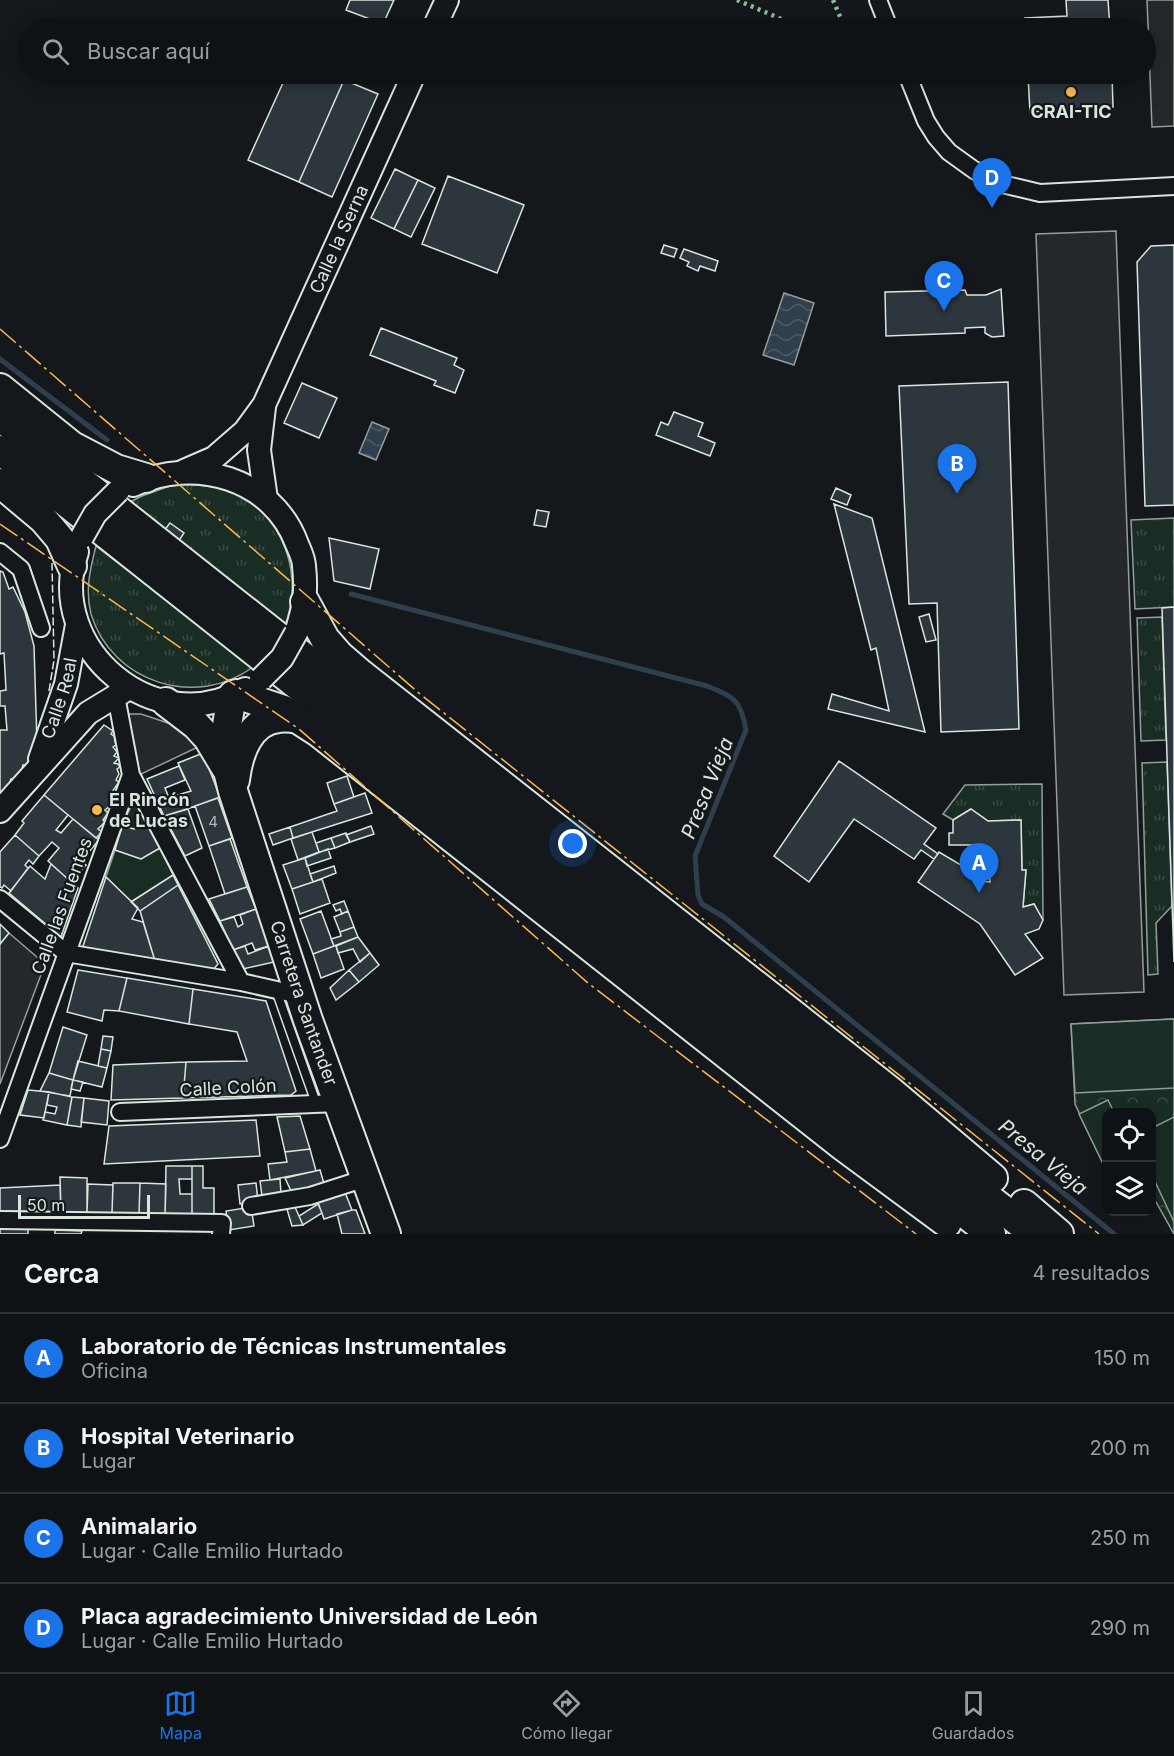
<!DOCTYPE html>
<html lang="es">
<meta charset="utf-8">
<style>
body{margin:0;font-family:Inter,sans-serif;background:#1d2022;color:#f1f3f6}
.controls{position:absolute;right:18px;bottom:18px;display:grid;overflow:hidden;border-radius:12px;box-shadow:0 3px 15px #0003}
.controls button{width:54px;height:54px;display:grid;place-items:center;padding:0;border:0;border-bottom:2px solid #2f3234;background:#0f1215;color:#f1f3f6;font:30px sans-serif}
.scale{position:absolute;left:18px;bottom:15px;width:132px;box-sizing:border-box;padding-left:6px;border:3px solid #d8e6dc;border-top:0;font-size:16px;line-height:21px;white-space:nowrap;color:#d8e6dc;-webkit-text-stroke:4px #14181c;paint-order:stroke}
.you{position:absolute;left:573px;top:844px;width:21px;height:21px;margin:-15px;border:4px solid #fff;border-radius:50%;background:#1a73e8;box-shadow:0 0 0 9px #1a73e833}
.badge{display:grid;place-items:center;width:39px;height:39px;border-radius:50%;background:#1a73e8;color:#fff;font-size:20px;font-weight:700}
.pin{position:absolute;translate:-50% -50px;filter:drop-shadow(0 2px 3px #0008)}
.pin::after{content:'';position:absolute;top:32px;width:21px;height:18px;background:inherit;clip-path:polygon(0 0,100% 0,50% 100%)}
.list{margin:0;padding:0;list-style:none}
h2{display:flex;justify-content:space-between;align-items:center;height:78px;margin:0;padding:0 24px;font-size:26px}
h2 small{font-size:20px;font-weight:400;color:#9b9ea0}
.list li{display:grid;grid-template-columns:39px 1fr auto;gap:18px;align-items:center;box-sizing:border-box;height:90px;padding:0 24px;border-top:2px solid #2f3234}
.list b{display:block;font-size:22px;white-space:nowrap}
.list p{margin:0;font-size:20px;white-space:nowrap;color:#9b9ea0}
.list em{font-size:20px;font-style:normal;color:#9b9ea0}
.icon{flex:none;width:33px;height:33px;fill:none;stroke:currentColor;stroke-width:2;stroke-linecap:round;stroke-linejoin:round}
.map{position:relative;flex:none;width:1174px;height:1234px;overflow:hidden}
.search{position:absolute;background:#0f1215;box-shadow:0 3px 15px #0003;left:18px;right:18px;top:18px;height:66px;display:flex;align-items:center;gap:15px;box-sizing:border-box;padding:0 21px;border-radius:33px;color:#9b9ea0;font-size:22px}
.sheet{height:438px;background:#0f1215}
nav{display:flex;justify-content:space-around;align-items:center;box-sizing:border-box;height:84px;border-top:2px solid #2f3234;background:#0f1215;font-size:16px;color:#9b9ea0}
nav a{display:grid;justify-items:center;gap:3px}
nav .on{color:#1a73e8}
.map>svg:first-child{display:block}
.grass{fill:url(#grass-tufts);stroke:#939e99;stroke-width:1.5}
.park{fill:url(#park-crowns);stroke:#939e99;stroke-width:1.5}
.garden{fill:#1a2d24;stroke:#939e99;stroke-width:1.5}
.parking{fill:#24282b;stroke:#939e99;stroke-width:1.5}
.water{fill:url(#water-waves);stroke:#939e99;stroke-width:1.5}
.lines{fill:none;stroke-linecap:round;stroke-linejoin:round}
.stream{stroke:#2f3f4d;stroke-width:5}
.building{fill:#2c363c;stroke:#d8e6dc;stroke-width:1.5}
.lane-casing{stroke:#d8e6dc;stroke-width:11}
.street-casing{stroke:#d8e6dc;stroke-width:20}
.secondary-casing{stroke:#d8e6dc;stroke-width:26}
.highway-casing{stroke:#d8e6dc;stroke-width:32}
.lane{stroke:#14181c;stroke-width:8}
.street{stroke:#14181c;stroke-width:16}
.secondary{stroke:#14181c;stroke-width:22}
.highway{stroke:#14181c;stroke-width:28}
.secondary-bridge-casing{stroke:#d8e6dc;stroke-width:26;stroke-linecap:butt}
.secondary-bridge{stroke:#14181c;stroke-width:22}
.hedge{stroke:#8ac095;stroke-width:4.5;stroke-dasharray:3 4.5;stroke-linecap:butt}
.fence{stroke:#d8e6dc;stroke-width:1.5;stroke-dasharray:8 3;stroke-linecap:butt}
.power{stroke:#ffb74d;stroke-width:1.5;stroke-dasharray:21 4.5 3 4.5;stroke-linecap:butt}
.poi-dot{fill:#ffb74d;stroke:#14181c;stroke-width:2}
.labels{text-anchor:middle;stroke-width:4.5;stroke-linejoin:round;paint-order:stroke}
.number-label{font-size:15px;fill:#adbab4}
.poi-label{font-size:18px;font-weight:bold;fill:#d8e6dc;stroke:#14181c}
.street-label{font-size:18px;fill:#d8e6dc;stroke:#14181c}
.water-label{font-size:20px;font-style:italic;fill:#d8e6dc;stroke:#14181c}
</style>
<div class="map">
<svg width="1174" height="1234" viewBox="0 0 1174 1234">
<defs>
<pattern id="grass-tufts" width="24" height="20" patternUnits="userSpaceOnUse" patternTransform="scale(1.5)"><rect width="24" height="20" fill="#1a2d24"/><path d="M3 7l-1-3M5 7V3M7 7l1-3M15 17l-1-3M17 17v-4M19 17l1-3" fill="none" stroke="#3b4b43"/></pattern>
<pattern id="park-crowns" width="20" height="18" patternUnits="userSpaceOnUse" patternTransform="scale(1.5)"><rect width="20" height="18" fill="#1a2d24"/><path d="M2 6a3 3 0 1 1 6 0M12 15a3 3 0 1 1 6 0" fill="none" stroke="#3b4b43"/></pattern>
<pattern id="water-waves" width="16" height="10" patternUnits="userSpaceOnUse" patternTransform="scale(1.5)"><rect width="16" height="10" fill="#2f3f4d"/><path d="M0 5q4-4 8 0t8 0" fill="none" stroke="#4c5b66"/></pattern>
</defs>
<rect width="100%" height="100%" fill="#14181c"/>
<path class="grass" d="M 175,484 C 198,485 222,485 243,497 C 288,524 303,581 284,628 L 130,502 L 142,496 Z
M 1174,518 L 1174,607 L 1135,609 L 1131,520 Z
M 96,546 L 253,667 C 196,709 112,683 91,614 C 85,591 90,569 96,546 Z
M 1162,617 L 1166,740 L 1141,741 L 1137,618 Z
M 1167,762 L 1172,906 L 1156,923 L 1158,974 L 1148,975 L 1142,763 Z
M 1042,784 L 1043,920 L 1034,904 L 1023,907 L 1026,870 L 1022,870 L 1021,820 L 988,821 L 971,809 L 953,820 L 943,814 L 965,785 Z"/>
<path class="park" d="M 1174,1019 L 1174,1234 L 1156,1202 L 1152,1203 L 1152,1112 L 1106,1112 L 1106,1170 L 1075,1104 L 1071,1024 Z"/>
<path class="garden" d="M 134,800 L 147,824 L 134,829 L 122,826 Z
M 160,848 L 173,875 L 131,902 L 106,877 L 115,850 L 141,859 Z
M 1174,1019 L 1174,1088 L 1075,1093 L 1071,1024 Z
M 1108,1100 L 1114,1112 L 1106,1112 L 1106,1170 L 1079,1114 Z
M 1174,1117 L 1174,1222 L 1152,1175 L 1152,1128 Z"/>
<path class="parking" d="M 1147,0 L 1174,0 L 1174,126 L 1152,127 Z
M 1116,231 L 1144,992 L 1064,995 L 1036,234 Z
M 128,714 L 141,714 L 171,724 L 187,733 L 198,747 L 137,776 Z
M 9,933 L 45,964 L 0,1084 L 0,944 Z"/>
<path class="water" d="M 784,293 L 814,303 L 794,365 L 763,355 Z
M 372,422 L 389,429 L 376,460 L 359,453 Z"/>
<g class="lines">
<path class="stream" d="M 0,359 L 107,440
M 351,594 L 707,686 C 734,697 741,700 746,730 L 695,856 L 698,895 L 702,904 L 724,917 L 1114,1234"/>
</g>
<path class="building" d="M 350,0 L 394,0 L 383,24 L 346,10 Z
M 1066,0 L 1108,0 L 1110,28 L 1026,28 L 1025,18 L 1067,16 Z
M 287,74 L 330,74 L 344,80 L 299,182 L 248,160 Z
M 1071,74 L 1112,74 L 1113,107 L 1030,112 L 1028,76 Z
M 344,80 L 378,94 L 332,197 L 299,182 Z
M 395,169 L 418,180 L 394,229 L 371,218 Z
M 448,176 L 524,205 L 497,273 L 422,244 Z
M 418,180 L 435,188 L 411,237 L 394,229 Z
M 664,245 L 677,249 L 674,257 L 661,253 Z
M 1174,245 L 1174,505 L 1145,506 L 1137,262 L 1151,246 Z
M 684,249 L 718,261 L 715,271 L 700,266 L 698,271 L 687,266 L 689,262 L 680,258 Z
M 1001,289 L 1004,336 L 992,337 L 985,333 L 985,327 L 965,328 L 965,333 L 886,336 L 885,292 L 965,290 L 967,295 L 986,295 Z
M 381,328 L 457,358 L 454,365 L 464,370 L 455,393 L 434,385 L 436,381 L 370,355 Z
M 1008,382 L 1019,729 L 941,732 L 937,603 L 909,604 L 899,386 Z
M 302,383 L 337,398 L 319,438 L 284,423 Z
M 674,412 L 703,423 L 698,436 L 715,443 L 710,456 L 656,435 L 661,422 L 668,425 Z
M 836,488 L 851,495 L 847,505 L 831,499 Z
M 834,504 L 872,518 L 925,732 L 828,709 L 832,694 L 889,711 L 876,648 L 871,650 Z
M 537,510 L 549,512 L 546,527 L 534,525 Z
M 170,523 L 184,533 L 178,542 L 163,532 Z
M 329,538 L 379,549 L 370,589 L 334,581 Z
M 0,571 L 3,572 L 9,589 L 13,587 L 25,612 L 34,646 L 37,743 L 33,757 L 27,766 L 23,765 L 21,773 L 15,780 L 11,779 L 9,787 L 3,793 L 0,793 L 0,730 L 7,730 L 5,706 L 0,706 L 0,691 L 6,690 L 4,653 L 0,654 Z
M 1174,607 L 1174,962 L 1162,608 Z
M 929,614 L 936,640 L 926,642 L 919,617 Z
M 104,725 L 113,731 L 111,734 L 114,736 L 116,745 L 113,747 L 117,752 L 114,756 L 119,758 L 114,763 L 118,764 L 120,767 L 117,769 L 119,774 L 116,780 L 119,782 L 112,792 L 115,795 L 109,802 L 112,804 L 105,810 L 108,813 L 103,820 L 105,822 L 98,829 L 102,832 L 96,838 L 44,795 Z
M 203,753 L 220,797 L 187,809 L 181,794 L 191,791 L 178,763 Z
M 839,761 L 936,828 L 924,844 L 938,854 L 934,859 L 921,850 L 914,859 L 854,819 L 809,882 L 774,856 Z
M 179,766 L 185,780 L 165,788 L 169,798 L 181,794 L 187,809 L 164,816 L 147,779 Z
M 347,776 L 354,797 L 334,804 L 327,783 Z
M 365,793 L 372,813 L 293,838 L 290,827 L 337,811 L 334,804 Z
M 44,795 L 68,815 L 56,830 L 61,833 L 73,819 L 99,840 L 88,853 L 85,851 L 79,859 L 86,865 L 71,882 L 48,861 L 59,848 L 52,842 L 39,856 L 15,835 L 24,823 L 22,821 Z
M 218,798 L 232,838 L 209,846 L 195,806 Z
M 188,809 L 202,848 L 185,856 L 164,816 Z
M 971,809 L 988,821 L 1021,820 L 1022,870 L 1026,870 L 1023,907 L 1034,904 L 1043,920 L 1039,929 L 1025,934 L 1043,958 L 1015,975 L 980,924 L 918,882 L 939,852 L 961,865 L 969,875 L 979,881 L 990,882 L 989,870 L 974,845 L 949,845 L 949,833 L 953,833 L 953,820 Z
M 147,824 L 160,848 L 141,859 L 115,850 L 122,826 L 134,829 Z
M 371,826 L 374,834 L 350,842 L 346,835 Z
M 290,827 L 293,838 L 273,845 L 269,834 Z
M 312,832 L 319,852 L 298,860 L 291,839 Z
M 346,833 L 350,842 L 335,848 L 331,838 Z
M 15,835 L 39,856 L 33,864 L 29,860 L 25,865 L 28,868 L 11,891 L 4,885 L 2,888 L 0,887 L 0,852 Z
M 331,838 L 335,848 L 319,852 L 316,843 Z
M 230,839 L 247,887 L 225,894 L 209,846 Z
M 328,849 L 331,858 L 307,866 L 305,858 Z
M 305,858 L 313,882 L 292,889 L 283,865 Z
M 51,864 L 78,888 L 61,937 L 9,893 L 30,866 L 45,879 Z
M 334,866 L 336,873 L 313,882 L 310,874 Z
M 173,875 L 178,885 L 140,911 L 131,902 Z
M 106,877 L 138,908 L 132,919 L 143,922 L 155,961 L 82,949 Z
M 322,879 L 330,903 L 300,914 L 292,889 Z
M 178,885 L 218,964 L 213,970 L 155,961 L 140,911 Z
M 247,887 L 256,909 L 220,921 L 209,899 Z
M 344,901 L 348,911 L 342,914 L 340,909 L 336,911 L 333,905 Z
M 256,909 L 269,946 L 255,950 L 252,943 L 233,950 L 220,921 L 234,917 L 238,927 L 243,924 L 240,915 Z
M 321,911 L 334,946 L 313,954 L 300,919 Z
M 348,911 L 354,927 L 340,932 L 334,917 Z
M 0,924 L 9,933 L 0,944 Z
M 354,927 L 358,937 L 334,946 L 331,939 L 341,936 L 340,932 Z
M 358,937 L 370,953 L 360,962 L 353,949 L 338,953 L 336,946 Z
M 245,946 L 248,954 L 269,946 L 274,962 L 243,969 L 233,950 Z
M 334,946 L 336,946 L 344,969 L 321,978 L 313,954 Z
M 370,953 L 379,965 L 359,982 L 349,970 Z
M 78,970 L 127,978 L 119,1011 L 104,1010 L 102,1021 L 67,1012 Z
M 349,970 L 359,982 L 336,1000 L 330,988 Z
M 127,978 L 193,989 L 189,1024 L 119,1011 Z
M 193,989 L 266,1001 L 296,1091 L 291,1095 L 183,1098 L 186,1062 L 247,1061 L 237,1032 L 189,1024 Z
M 63,1027 L 87,1035 L 73,1080 L 49,1073 Z
M 103,1036 L 113,1037 L 111,1051 L 101,1049 Z
M 101,1049 L 111,1051 L 107,1068 L 98,1066 Z
M 78,1061 L 107,1068 L 102,1087 L 73,1080 Z
M 186,1062 L 183,1098 L 111,1100 L 113,1065 Z
M 49,1073 L 73,1080 L 70,1096 L 40,1091 Z
M 73,1080 L 83,1082 L 80,1091 L 71,1089 Z
M 28,1090 L 49,1092 L 44,1118 L 20,1115 Z
M 49,1092 L 72,1097 L 67,1125 L 43,1120 L 45,1112 L 55,1114 L 57,1107 L 47,1105 Z
M 72,1097 L 84,1098 L 81,1127 L 67,1125 Z
M 84,1098 L 109,1101 L 107,1125 L 81,1122 Z
M 300,1116 L 310,1149 L 285,1152 L 277,1117 Z
M 256,1120 L 260,1156 L 104,1164 L 109,1126 Z
M 310,1149 L 316,1171 L 270,1180 L 268,1164 L 287,1162 L 285,1152 Z
M 166,1166 L 192,1166 L 192,1179 L 179,1179 L 180,1194 L 192,1194 L 192,1215 L 165,1214 Z
M 192,1166 L 203,1166 L 203,1188 L 214,1188 L 214,1215 L 192,1215 Z
M 320,1170 L 325,1187 L 293,1195 L 285,1178 Z
M 60,1177 L 87,1178 L 87,1213 L 61,1212 Z
M 280,1179 L 281,1194 L 262,1196 L 260,1181 Z
M 113,1183 L 140,1183 L 139,1214 L 112,1213 Z
M 140,1183 L 166,1184 L 165,1214 L 139,1214 Z
M 256,1183 L 258,1201 L 240,1204 L 238,1185 Z
M 88,1184 L 113,1185 L 112,1213 L 87,1213 Z
M 60,1185 L 61,1212 L 0,1211 L 0,1188 Z
M 343,1187 L 352,1210 L 324,1219 L 316,1197 Z
M 318,1204 L 322,1213 L 303,1225 L 299,1216 Z
M 294,1205 L 299,1216 L 303,1225 L 292,1226 L 286,1206 Z
M 251,1207 L 254,1226 L 229,1230 L 226,1211 Z
M 352,1210 L 356,1210 L 365,1234 L 342,1234 L 337,1214 Z
M 0,1228 L 28,1228 L 28,1234 L 0,1234 Z
M 55,1230 L 82,1231 L 81,1234 L 55,1234 Z"/>
<g class="lines">
<defs>
<path id="lane" d="M 276,990 L 316,1103"/>
<path id="street" d="M 878,0 L 889,28
M 907,74 L 926,121 L 936,137 L 949,152 L 974,170 L 1002,184 L 1040,193 L 1174,186
M 0,552 L 21,569 L 41,628
M 131,775 L 241,982
M 0,899 L 66,953 L 241,982 L 299,995
M 120,1112 L 338,1103
M 0,1139 L 131,775 L 116,696 L 118,685
M 251,1206 L 310,1196 L 366,1178
M 0,1220 L 222,1223 L 221,1234"/>
<g id="secondary">
<path d="M 434,28 L 447,0"/>
<path d="M 264,407 L 259,450 L 266,499"/>
<path id="s1" d="M 184,471 L 214,458 L 245,431 L 264,405 L 414,74"/>
<path d="M 133,485 C 194,456 273,478 297,544 C 300,551 304,559 304,566 C 307,593 304,608 296,633"/>
<path d="M 77,552 C 44,649 156,742 245,689"/>
<path id="s2" d="M 40,759 L 66,684 L 77,625"/>
<path d="M 0,811 L 88,713 L 129,688"/>
</g>
<g id="highway">
<path d="M 0,388 L 72,446 L 116,469 L 146,478"/>
<path d="M 0,417 L 1034,1234"/>
<path d="M 0,450 L 991,1234"/>
<path d="M 0,483 L 43,519 L 60,539 L 72,566"/>
<path d="M 305,602 L 325,639 L 339,655 L 361,674 L 889,1090 L 993,1178"/>
<path d="M 236,694 L 284,710 L 318,732 L 844,1147 L 947,1223"/>
<path id="s3" d="M 233,695 C 224,730 223,756 233,791 L 308,1020 L 386,1234"/>
<path d="M 166,702 L 196,725 L 208,738 L 226,768"/>
<path d="M 235,780 C 238,754 249,720 279,718 C 286,717 293,718 299,719"/>
<path d="M 1024,1204 L 1059,1234"/>
</g>
</defs>
<use href="#lane" class="lane-casing"/>
<use href="#street" class="street-casing"/>
<use href="#secondary" class="secondary-casing"/>
<use href="#highway" class="highway-casing"/>
<use href="#lane" class="lane"/>
<use href="#street" class="street"/>
<use href="#secondary" class="secondary"/>
<use href="#highway" class="highway"/>
<defs>
<path id="secondary-bridge" d="M 82,537 L 95,514 L 118,491
M 261,679 L 282,658 L 296,633"/>
</defs>
<use href="#secondary-bridge" class="secondary-bridge-casing"/>
<use href="#secondary-bridge" class="secondary-bridge"/>
<path class="hedge" d="M 737,0 L 802,28
M 833,0 L 845,28"/>
<path class="fence" d="M 49,691 L 54,660 L 52,563"/>
<path class="power" d="M 0,329 L 420,694 L 1099,1234
M 0,524 L 299,729 L 588,983 L 916,1234"/>
</g>
<g class="poi-dot">
<circle cx="1071" cy="92" r="6"/>
<circle cx="97" cy="810" r="6"/>
</g>
<g class="labels">
<g class="number-label">
<text x="213" y="827">4</text>
</g>
<g class="poi-label">
<text x="1071" y="118">CRAI-TIC</text>
<text x="109" y="806" text-anchor="start">El Rincón<tspan x="109" dy="21">de Lucas</tspan></text>
</g>
<g class="street-label">
<text dy="6" stroke="none"><textPath href="#s1" startOffset="288">Calle la Serna</textPath></text>
<text dy="6" stroke="none"><textPath href="#s2" startOffset="64">Calle Real</textPath></text>
<text transform="translate(62 906) rotate(-70)" y="6">Calle las Fuentes</text>
<text dy="6" stroke="none"><textPath href="#s3" startOffset="321">Carretera Santander</textPath></text>
<text transform="translate(228 1088) rotate(-3)" y="6">Calle Colón</text>
</g>
<g class="water-label">
<text transform="translate(707 788) rotate(-68)" y="7">Presa Vieja</text>
<text transform="translate(1043 1157) rotate(39)" y="7">Presa Vieja</text>
</g>
</g>
</svg>
<div class="controls">
<button><svg class="icon" aria-label="locate" viewBox="0 0 24 24"><circle cx="12" cy="12" r="6"/><path d="M12 2v4M12 18v4M2 12h4M18 12h4"/></svg></button>
<button><svg class="icon" aria-label="layers" viewBox="0 0 24 24"><path d="M12 4l9 5-9 5-9-5zM3 14l9 5 9-5"/></svg></button>
</div>
<div class="scale">50 m</div>
<div class="you"></div>
<div class="pin badge" style="left:979px;top:893px">A</div>
<div class="pin badge" style="left:957px;top:494px">B</div>
<div class="pin badge" style="left:944px;top:311px">C</div>
<div class="pin badge" style="left:992px;top:208px">D</div>
<div class="search"><svg class="icon" aria-label="search" viewBox="0 0 24 24"><circle cx="10" cy="10" r="6"/><path d="M15 15l6 6"/></svg>Buscar aquí</div>
</div>
<section class="sheet">
<h2>Cerca<small>4 resultados</small></h2>
<ul class="list">
<li><span class="badge">A</span><div><b>Laboratorio de Técnicas Instrumentales</b><p>Oficina</p></div><em>150 m</em></li>
<li><span class="badge">B</span><div><b>Hospital Veterinario</b><p>Lugar</p></div><em>200 m</em></li>
<li><span class="badge">C</span><div><b>Animalario</b><p>Lugar · Calle Emilio Hurtado</p></div><em>250 m</em></li>
<li><span class="badge">D</span><div><b>Placa agradecimiento Universidad de León</b><p>Lugar · Calle Emilio Hurtado</p></div><em>290 m</em></li>
</ul>
</section>
<nav>
<a class="on"><svg class="icon" aria-label="map" viewBox="0 0 24 24"><path d="M3 6l6-2 6 2 6-2v14l-6 2-6-2-6 2zM9 4v14M15 6v14"/></svg>Mapa</a>
<a><svg class="icon" aria-label="directions" viewBox="0 0 24 24"><path d="M12 3l9 9-9 9-9-9zM9 14v-3h6M13 9l2 2-2 2"/></svg>Cómo llegar</a>
<a><svg class="icon" aria-label="saved" viewBox="0 0 24 24"><path d="M7 4h10v16l-5-4-5 4z"/></svg>Guardados</a>
</nav>
